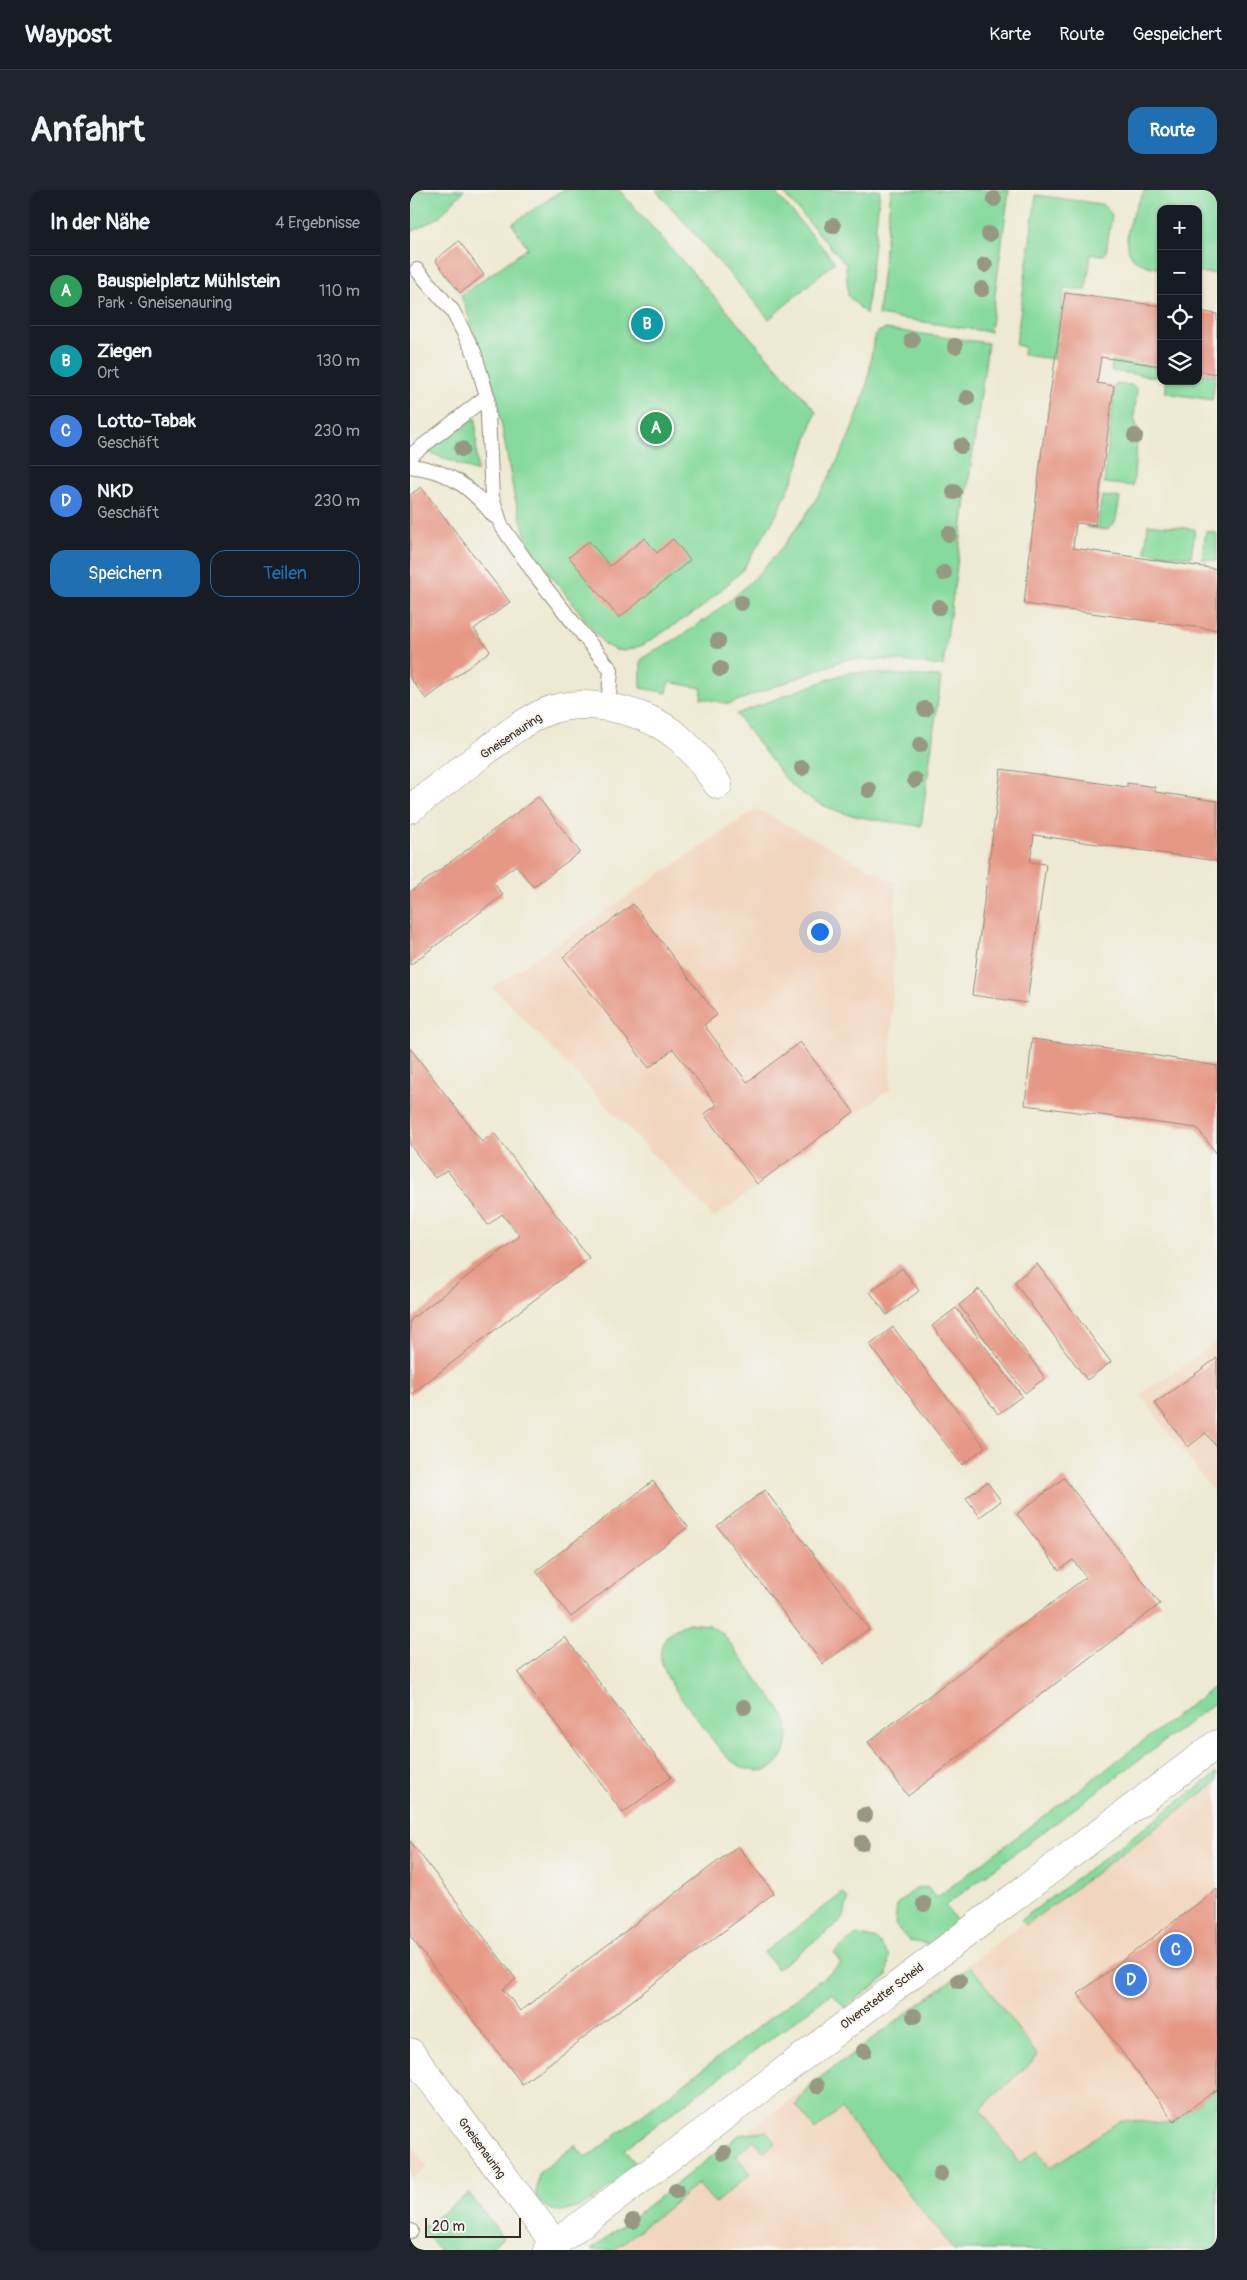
<!DOCTYPE html>
<html lang="de">
<meta charset="utf-8">
<style>
body{margin:0;font-family:Pangolin,sans-serif;background:#20242c;color:#f1f3f6}
.controls{position:absolute;right:15px;top:15px;display:grid;overflow:hidden;border-radius:10px;box-shadow:0 1px 4px #0004}
.controls button{width:45px;height:45px;display:grid;place-items:center;padding:0;border:0;border-bottom:1px solid #363941;background:#171b24;color:#f1f3f6;font:25px sans-serif}
.scale{position:absolute;left:15px;bottom:12px;width:96px;box-sizing:border-box;padding-left:5px;border:2px solid #3b2a1e;border-top:0;font-size:14px;line-height:18px;white-space:nowrap;color:#3b2a1e;-webkit-text-stroke:4px #f6f6f2;paint-order:stroke}
.you{position:absolute;left:409px;top:741px;width:18px;height:18px;margin:-12px;border:4px solid #fff;border-radius:50%;background:#1a73e8;box-shadow:0 0 0 8px #1a73e833}
.badge{display:grid;place-items:center;width:32px;height:32px;border-radius:50%;background:#1f6fb2;color:#fff;font-size:16px;font-weight:700}
.pin{position:absolute;translate:-50% -50%;border:2px solid #fff;box-shadow:0 1px 5px #0006}
.list{margin:0;padding:0;list-style:none}
h2{display:flex;justify-content:space-between;align-items:center;height:65px;margin:0;padding:0 20px;font-size:21px}
h2 small{font-size:16px;font-weight:400;color:#9ea1a6}
.list li{display:grid;grid-template-columns:32px 1fr auto;gap:15px;align-items:center;box-sizing:border-box;height:70px;padding:0 20px;border-top:1px solid #363941}
.list b{display:block;font-size:19px;white-space:nowrap}
.list p{margin:0;font-size:16px;white-space:nowrap;color:#9ea1a6}
.list em{font-size:16px;font-style:normal;color:#9ea1a6}
.actions{display:flex;gap:10px;padding:15px 20px}
.actions a{flex:1;padding:11px 0;border:1px solid #1f6fb2;border-radius:15px;text-align:center;font-size:18px;color:#1f6fb2}
.actions .main{background:#1f6fb2;color:#fff}
.icon{flex:none;width:28px;height:28px;fill:none;stroke:currentColor;stroke-width:2;stroke-linecap:round;stroke-linejoin:round}
.map{position:relative;flex:none;width:807px;height:2060px;overflow:hidden;border-radius:15px}
header{display:flex;align-items:center;gap:30px;box-sizing:border-box;height:70px;padding:0 25px;background:#171b24;border-bottom:1px solid #363941}
header strong{font-size:24px}
nav{display:flex;gap:28px;margin-inline-start:auto;font-size:18px}
.intro{display:flex;align-items:center;justify-content:space-between;box-sizing:border-box;height:120px;padding:0 30px}
h1{margin:0;font-size:35px}
.button{padding:12px 22px;border-radius:15px;background:#1f6fb2;color:#fff;font-size:18px;font-weight:700}
main{display:flex;gap:30px;padding:0 30px}
aside{flex:1;background:#171b24;border-radius:15px;box-shadow:0 1px 4px #0004}
.map>svg:first-child{display:block}
.built{fill:#f2d5be}
.green{fill:#86da9d;stroke:#60825e}
.building{fill:#e69886}
.lines{fill:none;stroke-linecap:round;stroke-linejoin:round}
.service-casing{stroke:#948a78;stroke-width:16}
.minor-casing{stroke:#948a78;stroke-width:29}
.service{stroke:#fff;stroke-width:14}
.minor{stroke:#fff;stroke-width:28}
.tree{fill:#969881}
.labels{text-anchor:middle;stroke-width:4;stroke-linejoin:round;paint-order:stroke}
.street-label{font-size:12px;fill:#3b2a1e;stroke:#f6f6f2}
</style>
<header>
<strong>Waypost</strong>
<nav><a>Karte</a><a>Route</a><a>Gespeichert</a></nav>
</header>
<div class="intro"><h1>Anfahrt</h1><a class="button">Route</a></div>
<main>
<aside>
<h2>In der Nähe<small>4 Ergebnisse</small></h2>
<ul class="list">
<li><span class="badge" style="background:#2e9e5b">A</span><div><b>Bauspielplatz Mühlstein</b><p>Park · Gneisenauring</p></div><em>110 m</em></li>
<li><span class="badge" style="background:#0f9aa8">B</span><div><b>Ziegen</b><p>Ort</p></div><em>130 m</em></li>
<li><span class="badge" style="background:#3f7fe0">C</span><div><b>Lotto-Tabak</b><p>Geschäft</p></div><em>230 m</em></li>
<li><span class="badge" style="background:#3f7fe0">D</span><div><b>NKD</b><p>Geschäft</p></div><em>230 m</em></li>
</ul>
<div class="actions"><a class="main">Speichern</a><a>Teilen</a></div>
</aside>
<div class="map">
<svg width="807" height="2060" viewBox="0 0 807 2060">
<rect width="100%" height="100%" fill="#f6f6f2"/>
<filter id="ink" filterUnits="userSpaceOnUse"><feTurbulence type="fractalNoise" baseFrequency=".02" numOctaves="2"/><feDisplacementMap in="SourceGraphic" scale="10" xChannelSelector="R" yChannelSelector="G"/><feConvolveMatrix kernelMatrix="1 2 1 2 8 2 1 2 1" color-interpolation-filters="sRGB"/></filter>
<filter id="wash" filterUnits="userSpaceOnUse"><feTurbulence type="fractalNoise" baseFrequency=".0096" numOctaves="4" result="noise"/><feDisplacementMap in="SourceGraphic" scale="20" xChannelSelector="R" yChannelSelector="G"/><feGaussianBlur stdDeviation="1.12" result="paint"/><feColorMatrix in="noise" values="0 0 0 0 0 0 0 0 0 0 0 0 0 0 0 0 0 1.4 0 .05"/><feComposite in="paint" operator="in"/></filter>
<g filter="url(#wash)">
<rect width="100%" height="100%" fill="#ede9d2"/>
<path class="built" d="M 347,619 L 486,693 L 480,899 L 304,1028 L 83,797 Z
M 807,1152 L 807,1306 L 730,1205 Z
M 807,1585 L 807,2060 L 182,2060 L 400,1895 Z
M 0,1954 L 18,1977 L 0,1990 Z"/>
<path class="green" d="M 0,0 L 54,0 L 29,27 L 0,43 Z
M 152,0 L 209,0 L 406,221 L 385,285 L 367,324 L 332,381 L 291,418 L 233,455 L 215,461 L 206,460 L 195,455 L 119,357 L 104,305 L 86,203 L 51,105 L 118,58 L 102,34 Z
M 246,0 L 363,0 L 425,72 L 359,129 Z
M 371,0 L 470,0 L 456,124 L 438,106 L 436,75 Z
M 481,0 L 599,0 L 580,142 L 468,125 Z
M 735,0 L 807,0 L 807,83 L 788,83 L 788,19 L 751,19 L 751,79 C 743,77 735,76 728,72 C 704,56 725,18 735,0 Z
M 626,5 L 691,14 L 697,18 L 702,25 L 696,62 L 694,65 L 681,64 L 676,100 L 654,98 L 644,169 L 613,165 L 614,157 L 606,155 Z
M 475,139 L 578,153 L 533,476 L 479,470 L 437,469 L 319,514 L 291,508 L 292,498 L 259,492 L 257,503 L 231,498 L 231,470 C 241,461 254,456 266,449 C 285,437 302,425 319,411 C 382,359 434,276 456,198 C 461,181 460,162 465,146 L 468,142 Z
M 702,171 L 747,177 L 745,187 L 701,181 Z
M 788,183 L 806,185 L 802,210 L 756,203 L 756,191 L 788,191 Z
M 705,194 L 723,195 L 727,200 L 724,227 L 728,241 L 723,296 L 694,293 Z
M 66,228 L 67,282 L 16,261 Z
M 692,306 L 710,308 L 705,333 L 696,340 L 676,337 L 676,336 L 687,337 Z
M 738,334 L 785,339 L 781,367 L 735,362 Z
M 796,341 L 807,343 L 807,371 L 792,369 Z
M 438,482 L 531,487 L 511,636 C 462,629 409,627 374,587 L 326,524 Z
M 279,1433 L 299,1435 L 313,1444 L 374,1525 C 387,1558 366,1594 330,1576 C 312,1568 301,1546 289,1531 C 268,1503 220,1454 279,1433 Z
M 807,1495 L 807,1511 L 535,1716 L 548,1732 L 519,1754 L 499,1751 L 485,1735 L 487,1714 L 505,1699 L 517,1697 L 526,1708 Z
M 807,1583 L 807,1592 L 616,1735 L 611,1730 Z
M 433,1703 L 438,1710 L 433,1730 L 367,1779 L 354,1762 Z
M 446,1745 L 467,1750 L 479,1766 L 477,1786 L 435,1818 L 422,1803 L 214,1959 L 227,1976 C 204,1993 152,2046 126,2007 L 129,1983 L 165,1955 L 176,1968 L 431,1774 L 424,1763 Z
M 561,1776 L 628,1866 L 570,1919 L 609,1973 L 627,1960 L 640,1978 L 711,1930 L 744,1933 L 764,1931 L 807,1899 L 807,2060 L 544,2060 L 431,1919 L 405,1940 L 386,1915 L 400,1895 Z
M 357,1941 L 365,1953 L 354,1962 L 344,1950 L 326,1965 L 340,1984 L 305,2013 L 288,1994 L 204,2060 L 181,2060 L 329,1945 Z
M 59,2003 L 93,2048 L 77,2060 L 28,2060 L 12,2038 Z"/>
<g id="blocks">
<path class="building" d="M 49,51 L 74,85 L 50,103 L 25,70 Z
M 655,103 L 751,116 L 751,176 L 691,167 L 687,193 L 704,196 L 690,300 L 685,335 L 666,333 L 663,358 L 807,379 L 807,440 L 614,414 L 632,258 Z
M 788,121 L 807,124 L 807,184 L 788,181 Z
M 11,297 L 100,412 L 64,439 L 80,461 L 16,509 L 0,488 L 0,305 Z
M 235,348 L 247,363 L 263,349 L 280,370 L 209,428 L 159,367 L 179,351 L 200,376 Z
M 591,579 L 717,597 L 717,593 L 745,597 L 745,602 L 807,611 L 807,671 L 624,645 L 620,672 L 636,674 L 617,813 L 562,805 Z
M 128,607 L 170,662 L 123,697 L 106,675 L 83,692 L 93,705 L 0,775 L 0,702 Z
M 223,714 L 307,825 L 294,835 L 337,892 L 390,852 L 444,922 L 347,994 L 294,924 L 307,915 L 263,859 L 239,878 L 153,767 Z
M 622,849 L 736,864 L 807,876 L 807,964 L 787,938 L 615,915 Z
M 0,858 L 72,952 L 84,943 L 179,1068 L 0,1205 L 0,1130 L 110,1046 L 92,1024 L 78,1035 L 37,980 L 25,988 L 0,955 Z
M 627,1074 L 701,1172 L 677,1190 L 604,1092 Z
M 492,1078 L 509,1101 L 477,1125 L 460,1102 Z
M 569,1099 L 635,1188 L 615,1203 L 549,1115 Z
M 546,1118 L 612,1206 L 588,1224 L 522,1136 Z
M 483,1137 L 575,1257 L 552,1275 L 460,1155 Z
M 807,1168 L 807,1258 L 796,1243 L 778,1257 L 745,1213 Z
M 654,1288 L 750,1414 L 498,1606 L 458,1552 L 676,1387 L 663,1370 L 649,1380 L 607,1324 Z
M 243,1291 L 278,1337 L 161,1427 L 126,1381 Z
M 577,1292 L 591,1311 L 570,1327 L 556,1308 Z
M 355,1300 L 459,1439 L 413,1474 L 307,1336 Z
M 155,1447 L 261,1587 L 213,1623 L 108,1483 Z
M 0,1651 L 106,1789 L 93,1799 L 110,1821 L 328,1656 L 364,1703 L 112,1894 L 0,1746 Z
M 807,1699 L 807,1899 L 764,1931 L 668,1804 Z"/>
</g>
</g>
<g filter="url(#ink)">
<use href="#blocks" fill-opacity="0" stroke="#948a78" stroke-width="1"/>
<g class="lines">
<defs>
<path id="service" d="M 7,80 L 42,120 L 64,162 L 77,206 L 82,307 L 91,335 L 127,387 L 201,480 L 198,518
M 0,266 L 77,206
M 0,276 C 38,280 61,297 84,326
M 0,2041 L 1,2041"/>
<path id="minor" d="M 0,619 C 25,600 51,580 76,561 C 93,548 112,532 133,523 C 173,505 236,520 269,548 C 284,561 296,578 308,595
M 0,1862 L 145,2054
M 137,2060 L 807,1554"/>
</defs>
<use href="#service" class="service-casing"/>
<use href="#minor" class="minor-casing"/>
<use href="#service" class="service"/>
<use href="#minor" class="minor"/>
</g>
<g class="tree">
<circle cx="584" cy="9" r="8"/>
<circle cx="423" cy="36" r="8"/>
<circle cx="579" cy="44" r="8"/>
<circle cx="575" cy="75" r="8"/>
<circle cx="572" cy="99" r="8"/>
<circle cx="502" cy="150" r="8"/>
<circle cx="545" cy="156" r="8"/>
<circle cx="557" cy="208" r="8"/>
<circle cx="725" cy="246" r="8"/>
<circle cx="551" cy="256" r="8"/>
<circle cx="52" cy="259" r="8"/>
<circle cx="544" cy="302" r="8"/>
<circle cx="539" cy="344" r="8"/>
<circle cx="534" cy="383" r="8"/>
<circle cx="331" cy="413" r="8"/>
<circle cx="529" cy="417" r="8"/>
<circle cx="308" cy="451" r="8"/>
<circle cx="310" cy="479" r="8"/>
<circle cx="515" cy="519" r="8"/>
<circle cx="510" cy="555" r="8"/>
<circle cx="392" cy="578" r="8"/>
<circle cx="505" cy="590" r="8"/>
<circle cx="459" cy="600" r="8"/>
<circle cx="334" cy="1517" r="8"/>
<circle cx="455" cy="1625" r="8"/>
<circle cx="452" cy="1653" r="8"/>
<circle cx="514" cy="1714" r="8"/>
<circle cx="549" cy="1791" r="8"/>
<circle cx="504" cy="1826" r="8"/>
<circle cx="454" cy="1861" r="8"/>
<circle cx="407" cy="1896" r="8"/>
<circle cx="314" cy="1963" r="8"/>
<circle cx="530" cy="1984" r="8"/>
<circle cx="266" cy="2001" r="8"/>
<circle cx="223" cy="2031" r="8"/>
</g>
</g>
<g class="labels">
<g class="street-label">
<text transform="translate(101 546) rotate(-34)" y="4">Gneisenauring</text>
<text transform="translate(472 1806) rotate(-37)" y="4">Olvenstedter Scheid</text>
<text transform="translate(72 1958) rotate(54)" y="4">Gneisenauring</text>
</g>
</g>
</svg>
<div class="controls">
<button>+</button>
<button>−</button>
<button><svg class="icon" aria-label="locate" viewBox="0 0 24 24"><circle cx="12" cy="12" r="6"/><path d="M12 2v4M12 18v4M2 12h4M18 12h4"/></svg></button>
<button><svg class="icon" aria-label="layers" viewBox="0 0 24 24"><path d="M12 4l9 5-9 5-9-5zM3 14l9 5 9-5"/></svg></button>
</div>
<div class="scale">20 m</div>
<div class="you"></div>
<div class="pin badge" style="left:246px;top:238px;background:#2e9e5b">A</div>
<div class="pin badge" style="left:237px;top:134px;background:#0f9aa8">B</div>
<div class="pin badge" style="left:766px;top:1760px;background:#3f7fe0">C</div>
<div class="pin badge" style="left:721px;top:1790px;background:#3f7fe0">D</div>
</div>
</main>
